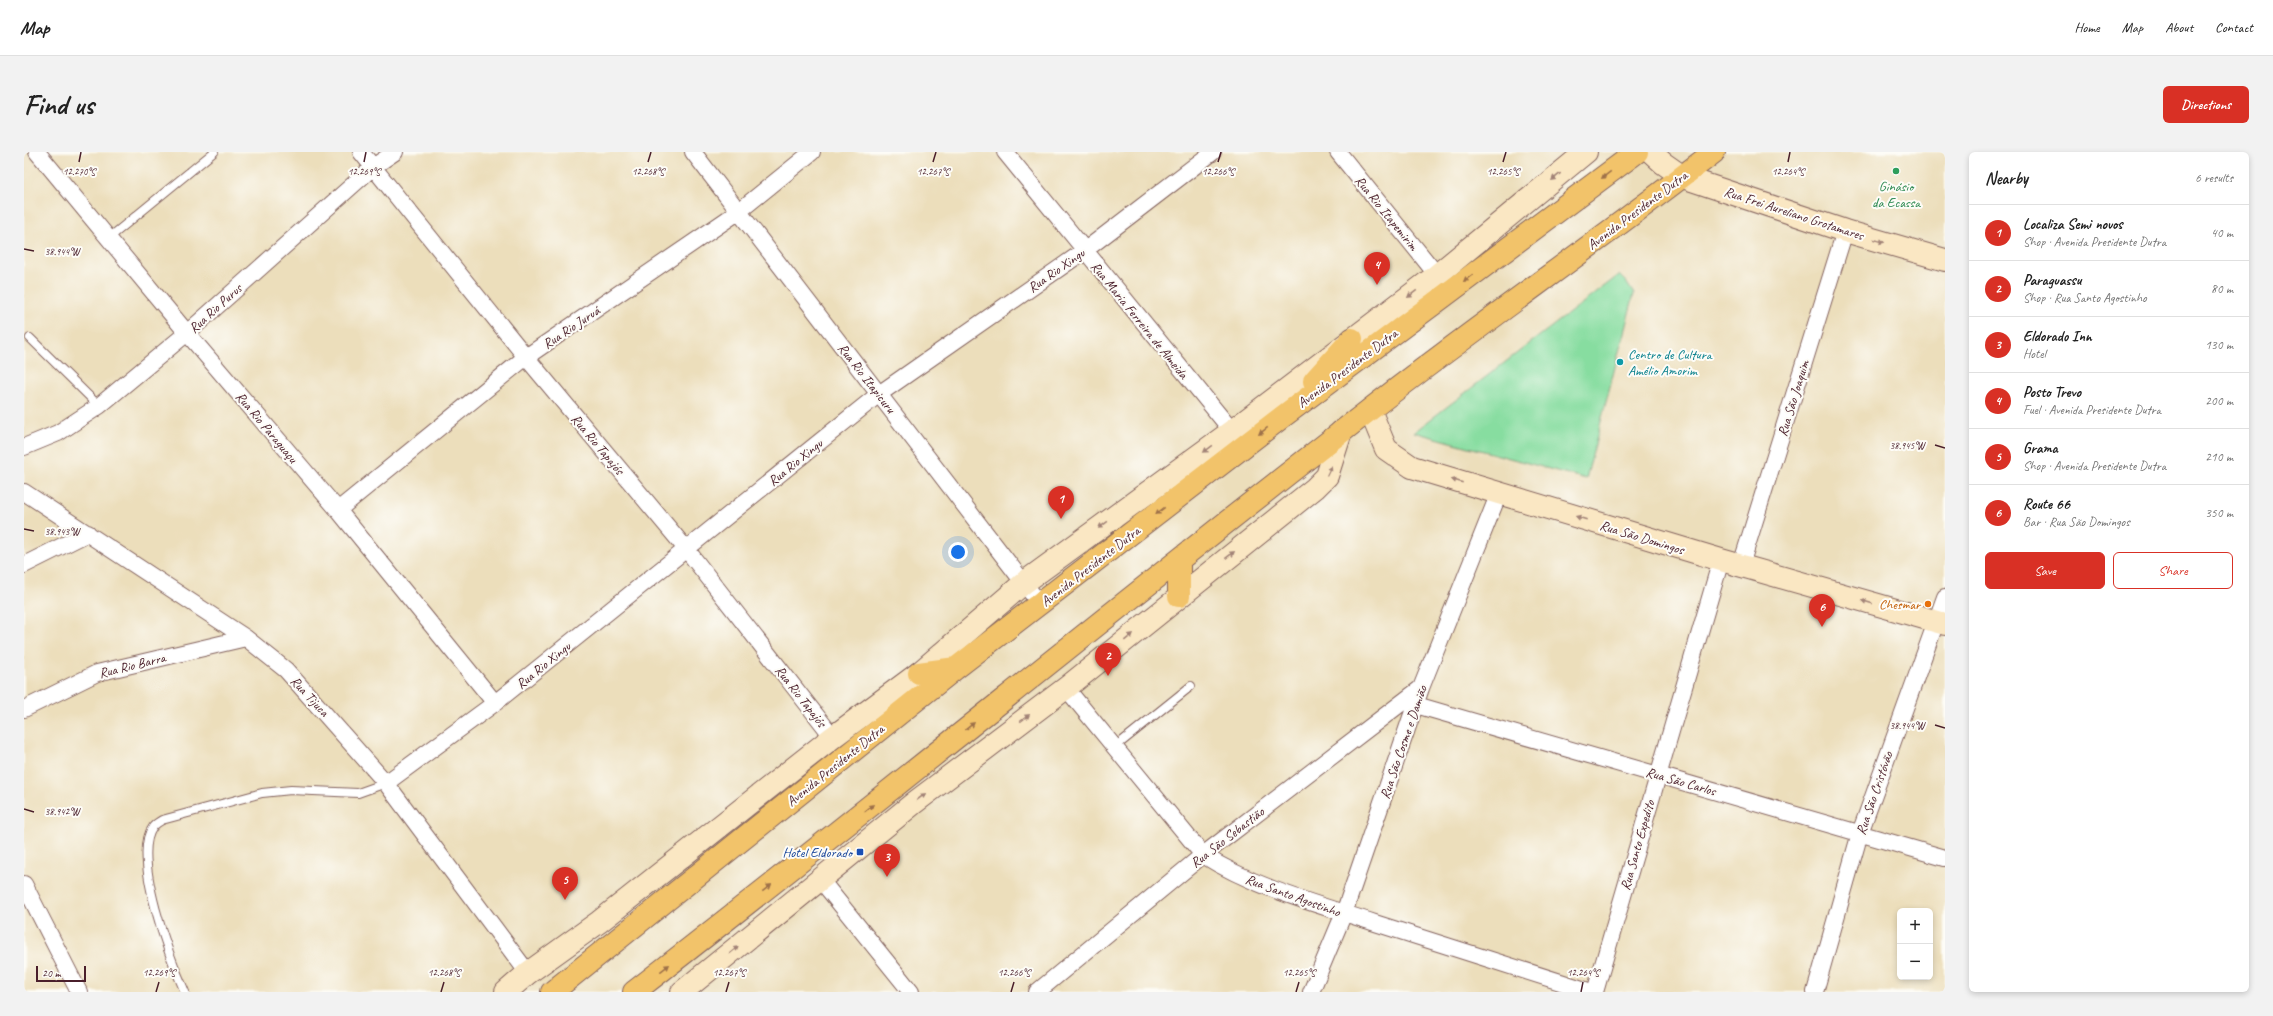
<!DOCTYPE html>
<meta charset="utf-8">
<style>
body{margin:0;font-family:Caveat,sans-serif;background:#f2f2f2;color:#222}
.controls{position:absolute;right:12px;bottom:12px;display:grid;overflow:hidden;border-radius:6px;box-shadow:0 2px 6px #0003}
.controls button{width:36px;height:36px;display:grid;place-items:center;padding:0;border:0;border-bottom:1px solid #e0e0e0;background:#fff;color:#222;font:20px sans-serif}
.scale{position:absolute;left:12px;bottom:10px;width:50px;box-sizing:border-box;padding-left:4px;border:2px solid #4a1f2b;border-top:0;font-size:11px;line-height:14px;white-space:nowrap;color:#4a1f2b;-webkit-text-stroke:3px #fdfcf7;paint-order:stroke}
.you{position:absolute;left:934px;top:400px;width:14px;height:14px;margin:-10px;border:3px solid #fff;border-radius:50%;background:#1a73e8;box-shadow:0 0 0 6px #1a73e833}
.badge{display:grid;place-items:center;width:26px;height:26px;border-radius:50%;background:#d93025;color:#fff;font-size:13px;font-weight:700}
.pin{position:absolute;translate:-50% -33px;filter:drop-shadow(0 1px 2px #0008)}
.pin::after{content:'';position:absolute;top:21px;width:14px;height:12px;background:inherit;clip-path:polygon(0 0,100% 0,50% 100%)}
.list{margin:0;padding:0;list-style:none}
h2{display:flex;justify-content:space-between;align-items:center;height:52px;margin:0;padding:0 16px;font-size:17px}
h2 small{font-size:13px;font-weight:400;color:#767676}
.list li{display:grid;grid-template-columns:26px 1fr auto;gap:12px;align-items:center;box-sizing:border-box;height:56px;padding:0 16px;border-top:1px solid #e0e0e0}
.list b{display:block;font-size:15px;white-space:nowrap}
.list p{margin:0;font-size:13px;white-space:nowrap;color:#767676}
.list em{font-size:13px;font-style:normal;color:#767676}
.actions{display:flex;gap:8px;padding:12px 16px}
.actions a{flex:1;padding:9px 0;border:1px solid #d93025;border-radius:6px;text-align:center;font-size:14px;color:#d93025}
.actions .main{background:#d93025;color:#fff}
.map{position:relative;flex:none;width:1921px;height:840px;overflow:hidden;border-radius:6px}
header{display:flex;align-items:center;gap:24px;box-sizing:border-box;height:56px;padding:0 20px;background:#fff;border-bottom:1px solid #e0e0e0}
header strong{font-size:19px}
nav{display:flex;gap:22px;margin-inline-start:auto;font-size:14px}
.intro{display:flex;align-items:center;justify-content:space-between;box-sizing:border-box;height:96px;padding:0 24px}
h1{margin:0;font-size:28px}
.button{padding:10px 18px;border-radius:6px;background:#d93025;color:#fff;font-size:14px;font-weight:700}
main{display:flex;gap:24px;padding:0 24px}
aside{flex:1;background:#fff;border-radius:6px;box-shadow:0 2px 6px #0003}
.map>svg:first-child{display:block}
.green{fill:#87dda0;stroke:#687e66}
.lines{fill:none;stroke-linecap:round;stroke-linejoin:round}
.lane-casing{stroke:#83625d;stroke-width:10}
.street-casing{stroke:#83625d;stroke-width:18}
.secondary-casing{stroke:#83625d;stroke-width:24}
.highway-casing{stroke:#83625d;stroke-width:24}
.lane{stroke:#fff;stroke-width:8}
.street{stroke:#fff;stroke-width:16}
.secondary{stroke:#fae7c3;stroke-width:22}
.highway{stroke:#f2c36a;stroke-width:22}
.oneway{fill:#9e714a}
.oneway2{fill:#a28377}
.ticks{fill:none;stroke:#4a1f2b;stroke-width:1.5}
.leisure-dot{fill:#2e9e5b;stroke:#fdfcf7;stroke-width:1.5}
.culture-dot{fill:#0f9aa8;stroke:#fdfcf7;stroke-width:1.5}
.food-dot{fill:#e8710a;stroke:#fdfcf7;stroke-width:1.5}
.transit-dot{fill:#1a4fb4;stroke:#fdfcf7;stroke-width:1.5}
.labels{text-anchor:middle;stroke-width:4;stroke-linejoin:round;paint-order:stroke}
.leisure-label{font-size:14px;fill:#27864d;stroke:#fdfcf7}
.street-label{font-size:14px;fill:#4a1f2b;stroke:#fdfcf7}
.culture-label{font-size:14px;fill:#0d838f;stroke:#fdfcf7;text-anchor:start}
.food-label{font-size:14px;fill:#c56008;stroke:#fdfcf7;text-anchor:end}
.transit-label{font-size:14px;fill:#164399;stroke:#fdfcf7;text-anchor:end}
.ticks-label{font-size:10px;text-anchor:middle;fill:#4a1f2b;stroke:#fdfcf7;stroke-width:4;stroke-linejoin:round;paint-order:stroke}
</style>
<header>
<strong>Map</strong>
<nav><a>Home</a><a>Map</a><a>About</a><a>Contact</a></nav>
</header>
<div class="intro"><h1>Find us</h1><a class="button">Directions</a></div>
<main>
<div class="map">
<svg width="1921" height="840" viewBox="0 0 1921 840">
<rect width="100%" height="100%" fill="#fdfcf7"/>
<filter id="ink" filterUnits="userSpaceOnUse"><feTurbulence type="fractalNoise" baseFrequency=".025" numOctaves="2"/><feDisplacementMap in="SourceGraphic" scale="8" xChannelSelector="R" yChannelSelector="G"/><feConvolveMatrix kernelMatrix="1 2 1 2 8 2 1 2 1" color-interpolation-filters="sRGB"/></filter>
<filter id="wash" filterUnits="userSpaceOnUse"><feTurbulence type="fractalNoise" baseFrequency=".012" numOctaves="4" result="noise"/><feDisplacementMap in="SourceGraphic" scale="16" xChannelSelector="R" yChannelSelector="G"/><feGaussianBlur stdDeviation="0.9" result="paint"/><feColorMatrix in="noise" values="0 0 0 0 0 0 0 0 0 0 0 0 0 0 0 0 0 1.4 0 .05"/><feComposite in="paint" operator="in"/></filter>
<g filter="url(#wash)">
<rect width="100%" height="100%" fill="#ecdebb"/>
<path class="green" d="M 1595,123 L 1602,130 L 1610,142 L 1562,327 L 1390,280 Z"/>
</g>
<g filter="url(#ink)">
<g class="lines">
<defs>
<path id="lane" d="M 85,86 L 190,0
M 6,186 L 75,254
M 1091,595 L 1167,534
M 161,840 C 147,809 107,704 129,675 C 131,672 135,670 138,668 L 238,641 L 267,638 L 334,641 L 362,631"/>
<path id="street" d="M 13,0 L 163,181 L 314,358 L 471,551
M 337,0 L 502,205 L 663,398 L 809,585
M 669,0 L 1016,452
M 981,0 L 1208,279
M 1314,0 L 1413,123
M 0,295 L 34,281 L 75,254 L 163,181 L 349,15 L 371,0
M 0,340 L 222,486 L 262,518 L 362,631 L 504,821
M 314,358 L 502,205 L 714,60 L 788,0
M 0,413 L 64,381
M 1717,413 L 1821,79
M 1042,536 L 1179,703 C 1231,736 1293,752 1351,771 C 1423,794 1496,817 1568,840
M 1392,553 L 1921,706
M 0,557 L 73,521 L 222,486
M 362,631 L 471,551 L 855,242 L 1060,99 L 1189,0
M 796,727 L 887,840
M 0,732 L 55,840
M 1013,840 L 1179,703 L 1397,536
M 1287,840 L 1320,761 L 1397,536 L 1475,341
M 1571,840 L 1697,408
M 1791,840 L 1836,681 L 1921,445"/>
<path id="secondary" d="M 1627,0 L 1639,11 L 1659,25 L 1821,79 L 1921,108
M 1346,258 L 1362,297 L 1388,315 L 1697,408 L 1921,472
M 482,840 L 504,821 L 575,770 L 809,585 L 895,521 L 1001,430 L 1208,279 L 1413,123 L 1562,0
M 658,840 L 890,651 L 1042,536 L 1291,336 L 1303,324 L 1317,280"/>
<path id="highway" d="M 1290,229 L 1328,187
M 1155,409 L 1155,444
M 895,521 L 932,516
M 528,840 L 932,516 L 1258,265 L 1613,0
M 610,840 C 856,649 1097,451 1343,260 C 1457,171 1576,89 1690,0"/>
</defs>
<use href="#lane" class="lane-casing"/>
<use href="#street" class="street-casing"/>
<use href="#secondary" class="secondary-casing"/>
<use href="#highway" class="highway-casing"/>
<use href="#lane" class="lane"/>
<use href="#street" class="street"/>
<use href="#secondary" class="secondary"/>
<use href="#highway" class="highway"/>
</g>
<defs><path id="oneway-solid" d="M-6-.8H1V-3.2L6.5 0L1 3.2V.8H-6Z"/></defs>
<g class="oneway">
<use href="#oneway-solid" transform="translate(1582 23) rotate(143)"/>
<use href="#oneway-solid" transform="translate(1444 126) rotate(143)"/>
<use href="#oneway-solid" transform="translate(1239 279) rotate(142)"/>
<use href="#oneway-solid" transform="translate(1136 359) rotate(142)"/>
<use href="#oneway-solid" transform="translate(946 574) rotate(-39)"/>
<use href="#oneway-solid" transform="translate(845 656) rotate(-39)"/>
<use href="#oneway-solid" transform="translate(743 736) rotate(-38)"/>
<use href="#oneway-solid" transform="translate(641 816) rotate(-38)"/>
</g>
<g class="oneway2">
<use href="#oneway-solid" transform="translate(1532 25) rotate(141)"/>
<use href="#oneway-solid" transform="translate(1855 89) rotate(16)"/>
<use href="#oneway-solid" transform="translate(1388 142) rotate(143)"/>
<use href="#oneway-solid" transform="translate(1184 297) rotate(144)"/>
<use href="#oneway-solid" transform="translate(1305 319) rotate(-64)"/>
<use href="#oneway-solid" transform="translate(1433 329) rotate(-164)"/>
<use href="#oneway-solid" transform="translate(1557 366) rotate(-163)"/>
<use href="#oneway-solid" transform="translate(1079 373) rotate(144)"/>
<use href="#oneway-solid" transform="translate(1206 403) rotate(-38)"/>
<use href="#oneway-solid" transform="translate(1843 450) rotate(-164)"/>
<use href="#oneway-solid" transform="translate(1105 485) rotate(-39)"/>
<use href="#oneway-solid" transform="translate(1001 566) rotate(-37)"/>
<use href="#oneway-solid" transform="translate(897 645) rotate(-37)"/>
<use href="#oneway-solid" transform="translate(710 798) rotate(-39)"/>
</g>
</g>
<path class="ticks" d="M 55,10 L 57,0M 340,10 L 342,0M 624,10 L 627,0M 909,10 L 912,0M 1194,10 L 1197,0M 1479,10 L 1482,0M 1764,10 L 1766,0M 0,97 L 10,99M 1911,293 L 1921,296M 0,377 L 10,379M 1911,573 L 1921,576M 0,657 L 10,660M 132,840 L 135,830M 417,840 L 420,830M 702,840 L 705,830M 987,840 L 990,830M 1272,840 L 1275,830M 1557,840 L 1559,830"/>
<circle class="leisure-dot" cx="1872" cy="19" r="4"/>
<circle class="culture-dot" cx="1596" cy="210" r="4"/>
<circle class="food-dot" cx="1904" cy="452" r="4"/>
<rect class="transit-dot" x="832" y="696" width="8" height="8" rx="2"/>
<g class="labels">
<g class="leisure-label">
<text x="1872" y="39">Ginásio<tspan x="1872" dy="16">da Ecassa</tspan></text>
</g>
<g class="street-label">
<text transform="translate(1613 58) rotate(-37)" y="5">Avenida Presidente Dutra</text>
<text transform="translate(1363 61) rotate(51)" y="5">Rua Rio Itapemirim</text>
<text transform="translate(1770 61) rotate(18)" y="5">Rua Frei Aureliano Grotamares</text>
<text transform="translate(1032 118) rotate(-35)" y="5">Rua Rio Xingu</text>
<text transform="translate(191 156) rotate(-42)" y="5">Rua Rio Purus</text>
<text transform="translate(1116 168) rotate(51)" y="5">Rua Maria Ferreira de Almeida</text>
<text transform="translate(547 175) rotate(-34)" y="5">Rua Rio Juruá</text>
<text transform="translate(1323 216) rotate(-37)" y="5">Avenida Presidente Dutra</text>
<text transform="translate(843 226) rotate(52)" y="5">Rua Rio Itapicuru</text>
<text transform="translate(1769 246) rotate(-73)" y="5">Rua São Joaquim</text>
<text transform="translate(243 275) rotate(50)" y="5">Rua Rio Paraguaçu</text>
<text transform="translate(574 292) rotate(50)" y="5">Rua Rio Tapajós</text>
<text transform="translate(771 310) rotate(-39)" y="5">Rua Rio Xingu</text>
<text transform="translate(1618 385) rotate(17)" y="5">Rua São Domingos</text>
<text transform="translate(1066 414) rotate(-38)" y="5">Avenida Presidente Dutra</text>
<text transform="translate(108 513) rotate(-14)" y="5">Rua Rio Barra</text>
<text transform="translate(519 513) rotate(-39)" y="5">Rua Rio Xingu</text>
<text transform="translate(286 544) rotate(47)" y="5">Rua Tijuca</text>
<text transform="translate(777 544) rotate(52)" y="5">Rua Rio Tapajós</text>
<text transform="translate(1379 590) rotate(-71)" y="5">Rua São Cosme e Damião</text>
<text transform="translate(811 613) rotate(-39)" y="5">Avenida Presidente Dutra</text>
<text transform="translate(1657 629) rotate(16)" y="5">Rua São Carlos</text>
<text transform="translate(1850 641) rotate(-71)" y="5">Rua São Cristóvão</text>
<text transform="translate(1203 685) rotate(-38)" y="5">Rua São Sebastião</text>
<text transform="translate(1613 693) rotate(-74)" y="5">Rua Santo Expedito</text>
<text transform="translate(1269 743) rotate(20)" y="5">Rua Santo Agostinho</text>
</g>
<g class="culture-label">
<text x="1604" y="207">Centro de Cultura<tspan x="1604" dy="16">Amélio Amorim</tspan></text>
</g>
<g class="food-label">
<text x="1896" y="457">Chesmar</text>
</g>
<g class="transit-label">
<text x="828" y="705">Hotel Eldorado</text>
</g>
</g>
<g class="ticks-label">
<text x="340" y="23">12.269°S</text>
<text x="624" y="23">12.268°S</text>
<text x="1194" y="23">12.266°S</text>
<text x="55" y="23">12.270°S</text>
<text x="909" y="23">12.267°S</text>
<text x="1479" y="23">12.265°S</text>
<text x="1764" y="23">12.264°S</text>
<text x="38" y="103">38.944°W</text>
<text x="1883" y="297">38.945°W</text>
<text x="38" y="383">38.943°W</text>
<text x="1883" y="577">38.944°W</text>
<text x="38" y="663">38.942°W</text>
<text x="135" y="824">12.269°S</text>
<text x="420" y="824">12.268°S</text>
<text x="705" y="824">12.267°S</text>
<text x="990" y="824">12.266°S</text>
<text x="1275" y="824">12.265°S</text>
<text x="1559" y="824">12.264°S</text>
</g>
</svg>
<div class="controls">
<button>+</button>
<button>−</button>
</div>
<div class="scale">20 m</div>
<div class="you"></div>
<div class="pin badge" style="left:1037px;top:367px">1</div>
<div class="pin badge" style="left:1084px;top:524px">2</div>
<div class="pin badge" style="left:863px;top:725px">3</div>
<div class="pin badge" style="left:1353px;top:133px">4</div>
<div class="pin badge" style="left:541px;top:748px">5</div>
<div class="pin badge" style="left:1798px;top:475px">6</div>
</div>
<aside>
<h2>Nearby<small>6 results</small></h2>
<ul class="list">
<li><span class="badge">1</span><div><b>Localiza Semi novos</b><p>Shop · Avenida Presidente Dutra</p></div><em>40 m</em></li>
<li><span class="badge">2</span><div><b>Paraguassu</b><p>Shop · Rua Santo Agostinho</p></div><em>80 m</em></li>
<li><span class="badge">3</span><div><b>Eldorado Inn</b><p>Hotel</p></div><em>130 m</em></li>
<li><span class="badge">4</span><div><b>Posto Trevo</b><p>Fuel · Avenida Presidente Dutra</p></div><em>200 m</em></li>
<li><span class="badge">5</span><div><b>Grama</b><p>Shop · Avenida Presidente Dutra</p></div><em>210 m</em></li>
<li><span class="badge">6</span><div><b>Route 66</b><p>Bar · Rua São Domingos</p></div><em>350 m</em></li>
</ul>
<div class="actions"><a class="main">Save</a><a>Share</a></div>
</aside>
</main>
